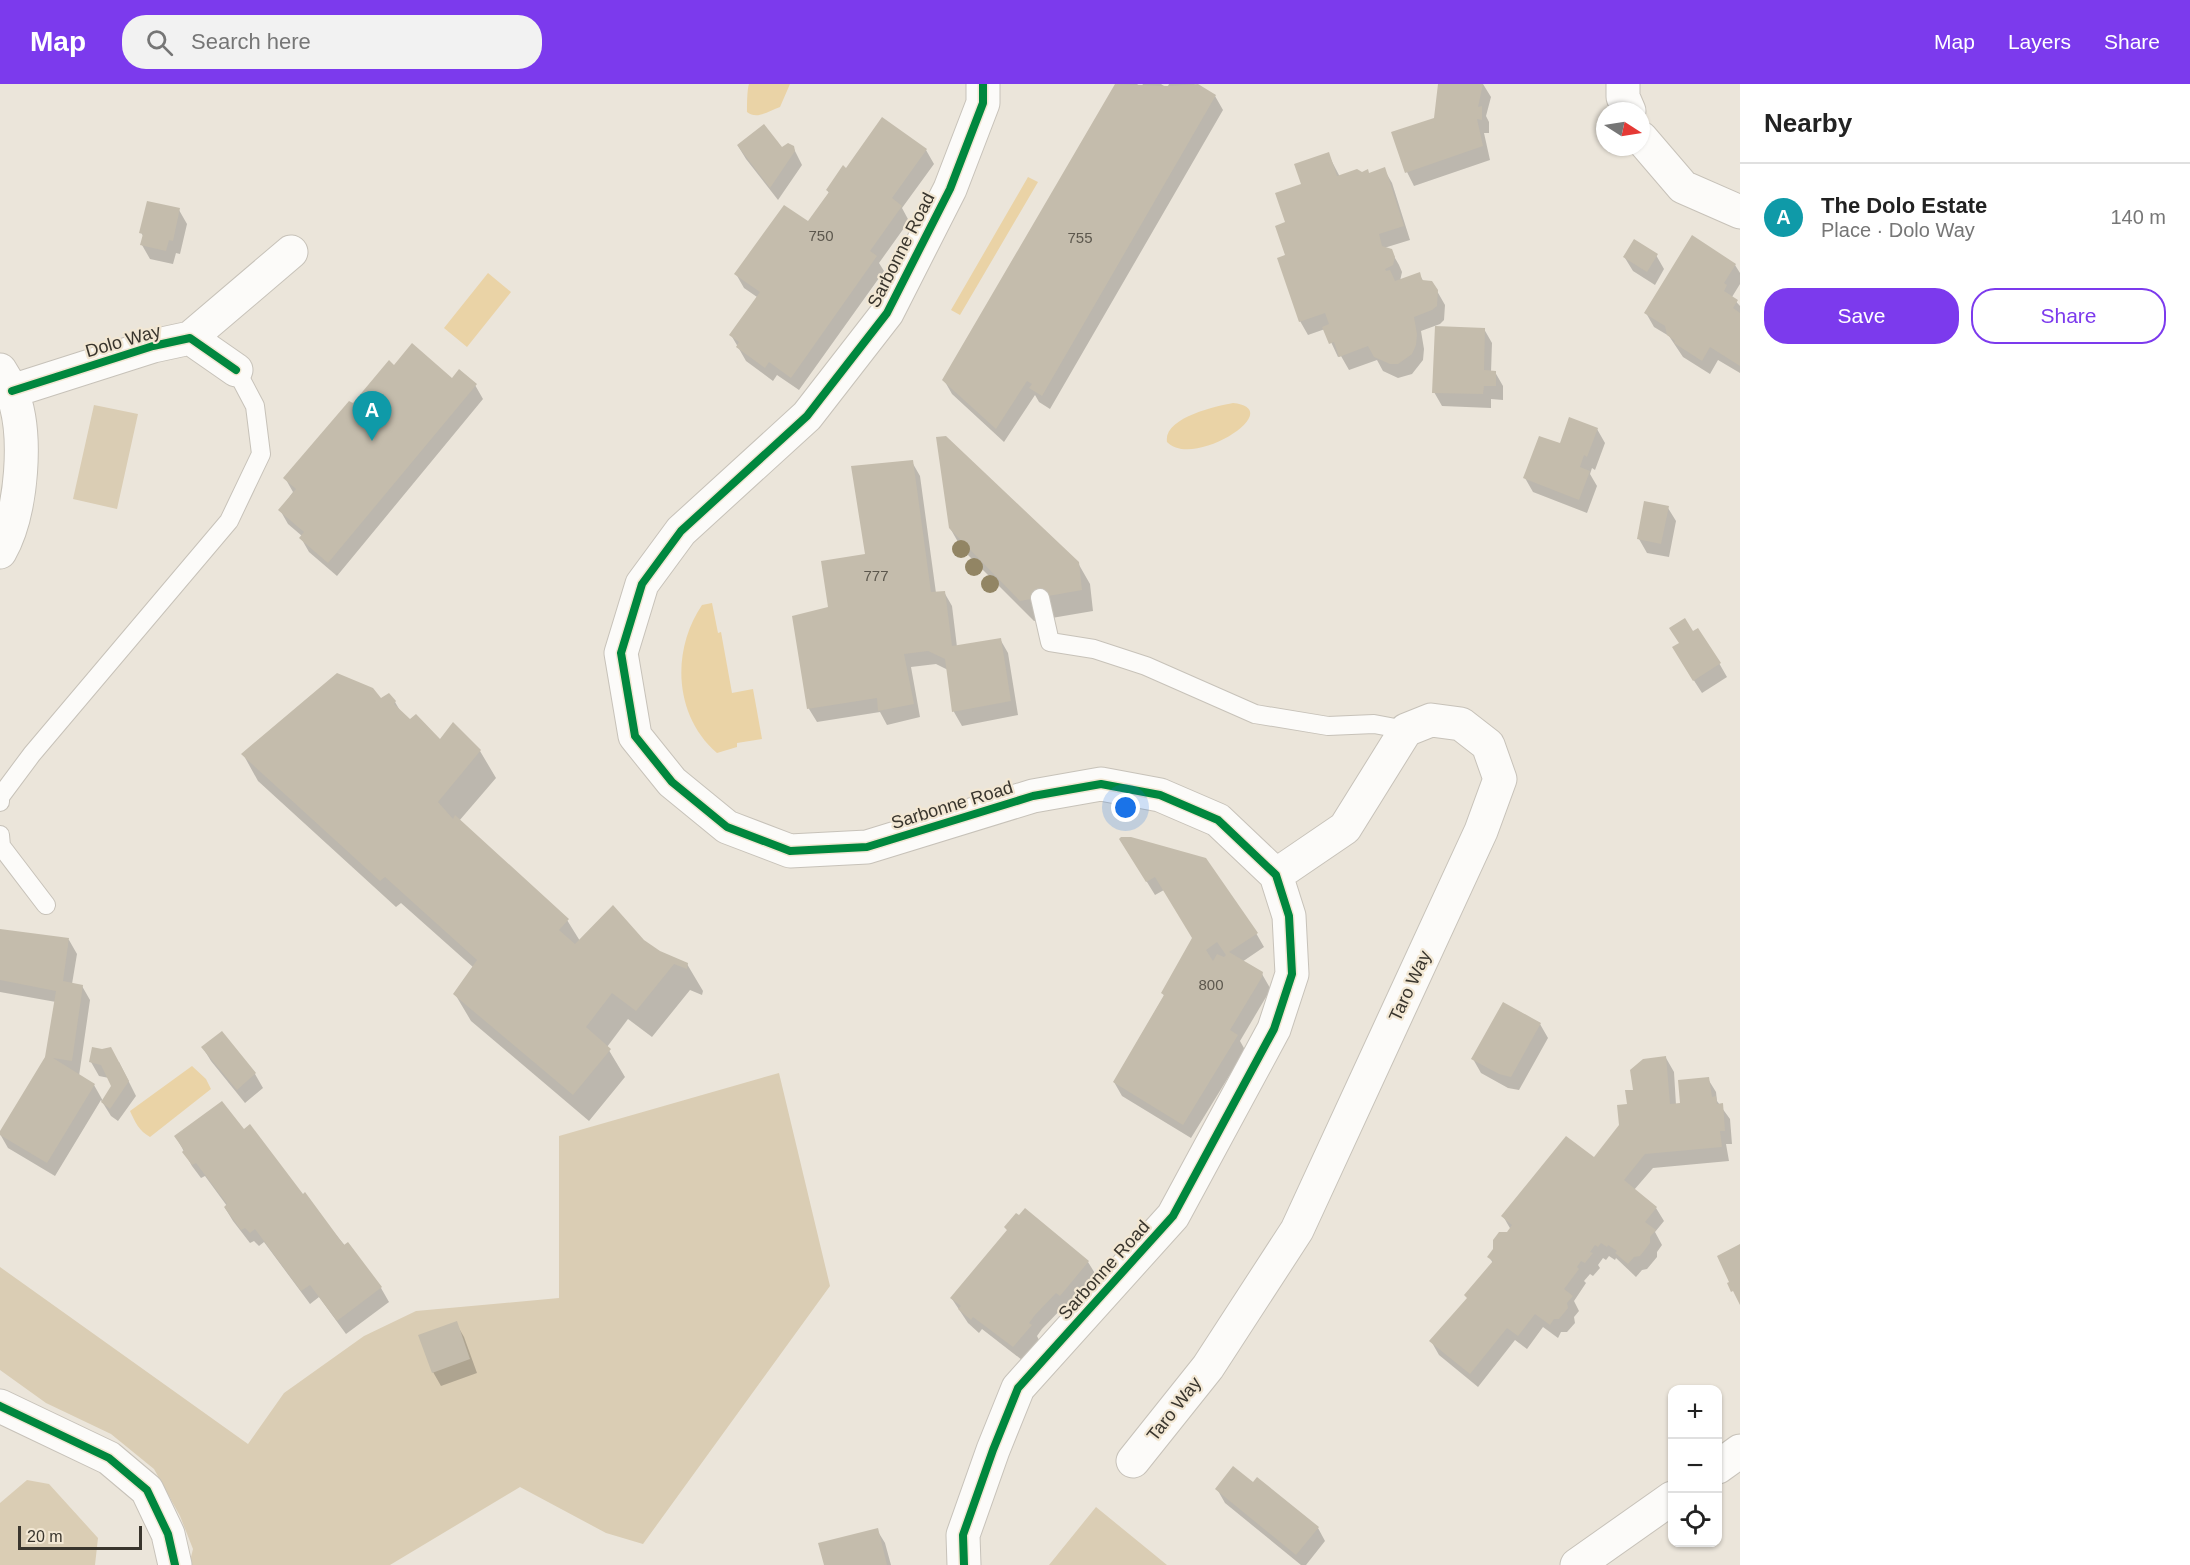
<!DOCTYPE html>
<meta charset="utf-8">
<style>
body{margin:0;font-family:Arial,sans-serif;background:#f2f2f2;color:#222}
.controls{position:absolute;right:18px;bottom:18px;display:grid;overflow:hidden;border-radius:12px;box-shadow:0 2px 4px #0004}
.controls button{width:54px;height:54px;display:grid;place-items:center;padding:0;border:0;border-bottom:2px solid #e0e0e0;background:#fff;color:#222;font:30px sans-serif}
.compass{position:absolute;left:1596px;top:18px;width:54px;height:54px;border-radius:50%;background:#fff;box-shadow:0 2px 4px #0004;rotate:102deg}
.scale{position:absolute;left:18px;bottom:15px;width:124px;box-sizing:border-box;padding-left:6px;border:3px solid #39352d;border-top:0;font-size:16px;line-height:21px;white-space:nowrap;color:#39352d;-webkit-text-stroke:4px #f2e7d3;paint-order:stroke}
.you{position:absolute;left:1126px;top:724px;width:21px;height:21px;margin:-15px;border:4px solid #fff;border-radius:50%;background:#1a73e8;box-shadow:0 0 0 9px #1a73e833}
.badge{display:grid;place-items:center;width:39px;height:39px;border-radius:50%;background:#7c3aed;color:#fff;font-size:20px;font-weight:700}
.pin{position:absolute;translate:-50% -50px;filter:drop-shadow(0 2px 3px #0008)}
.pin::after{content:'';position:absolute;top:32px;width:21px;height:18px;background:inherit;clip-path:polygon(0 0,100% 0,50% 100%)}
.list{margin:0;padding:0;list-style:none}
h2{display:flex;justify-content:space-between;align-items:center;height:78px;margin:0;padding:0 24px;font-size:26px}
h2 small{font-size:20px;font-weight:400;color:#767676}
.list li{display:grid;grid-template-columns:39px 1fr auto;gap:18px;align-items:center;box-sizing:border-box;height:108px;padding:0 24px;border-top:2px solid #e0e0e0}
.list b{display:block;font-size:22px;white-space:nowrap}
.list p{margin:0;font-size:20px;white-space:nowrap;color:#767676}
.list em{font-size:20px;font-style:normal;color:#767676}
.actions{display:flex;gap:12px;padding:18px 24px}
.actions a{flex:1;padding:14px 0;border:2px solid #7c3aed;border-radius:24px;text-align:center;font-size:21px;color:#7c3aed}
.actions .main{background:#7c3aed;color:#fff}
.icon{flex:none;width:33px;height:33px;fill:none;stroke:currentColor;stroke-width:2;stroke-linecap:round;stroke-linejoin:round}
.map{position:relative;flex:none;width:1740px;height:1481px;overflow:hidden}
header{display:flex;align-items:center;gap:36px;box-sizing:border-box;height:84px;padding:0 30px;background:#7c3aed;color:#fff}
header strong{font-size:28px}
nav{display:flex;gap:33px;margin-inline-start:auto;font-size:21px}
.search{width:420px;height:54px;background:#f2f2f2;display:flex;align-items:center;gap:15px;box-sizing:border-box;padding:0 21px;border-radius:24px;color:#767676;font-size:22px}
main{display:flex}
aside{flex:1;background:#fff}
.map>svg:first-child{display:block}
.green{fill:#dacdb4}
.water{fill:#ead3a6}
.shadow{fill:#0003}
.building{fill:#c4bcac;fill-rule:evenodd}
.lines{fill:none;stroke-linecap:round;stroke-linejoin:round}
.lane-casing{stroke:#c7c2b9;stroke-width:20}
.street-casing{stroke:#c7c2b9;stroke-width:35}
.lane{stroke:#fcfbf9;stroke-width:18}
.street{stroke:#fcfbf9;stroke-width:33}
.cycleway-casing{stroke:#f2e7d3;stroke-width:11}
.cycleway{stroke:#00873e;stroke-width:8}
.tree{fill:#928564}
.labels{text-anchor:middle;stroke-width:4.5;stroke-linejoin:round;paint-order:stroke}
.number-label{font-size:15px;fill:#5c574d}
.street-label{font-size:18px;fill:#39352d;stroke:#f2e7d3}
</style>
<header>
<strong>Map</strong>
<div class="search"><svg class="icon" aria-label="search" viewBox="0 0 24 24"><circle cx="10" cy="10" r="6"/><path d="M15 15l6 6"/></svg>Search here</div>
<nav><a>Map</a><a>Layers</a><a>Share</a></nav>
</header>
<main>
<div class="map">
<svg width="1740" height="1481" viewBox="0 0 1740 1481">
<rect width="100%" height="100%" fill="#ebe5da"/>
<path class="green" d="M 94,321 L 138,330 L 117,425 L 73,415 Z
M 779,989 L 830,1202 L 643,1460 L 606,1449 L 520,1403 L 390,1481 L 189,1481 L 193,1465 L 180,1432 L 154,1385 L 111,1350 L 46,1319 L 0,1286 L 0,1183 L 248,1360 L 284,1309 L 364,1252 L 416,1227 L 559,1214 L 559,1052 Z
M 27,1396 L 49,1400 L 98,1454 L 95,1481 L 0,1481 L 0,1419 Z
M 1096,1423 L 1167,1481 L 1049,1481 Z"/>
<path class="water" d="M 749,0 L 790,0 L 780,23 C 769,27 757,36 747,28 C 747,22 747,5 749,0 Z
M 1028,93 L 1038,98 L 960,231 L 951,226 Z
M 488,189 L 511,208 L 467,263 L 444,244 Z
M 1233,319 C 1289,325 1193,386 1167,358 C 1163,334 1216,322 1233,319 Z
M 712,519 L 718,549 L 721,548 L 732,609 L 753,605 L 762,655 L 737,659 L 737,663 L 717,669 C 674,632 671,567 702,521 Z
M 192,982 L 206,995 L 211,1005 L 150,1053 C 139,1047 135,1038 130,1027 Z"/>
<path class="shadow" d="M 1117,0 L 1137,0 L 1141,3 L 1143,0 L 1161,0 L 1167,4 L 1169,0 L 1194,0 L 1215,12 L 1223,26 L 1050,325 L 1039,318 L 1035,311 L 1004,358 L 952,310 L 944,296 Z
M 1440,0 L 1483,0 L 1491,13 L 1486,32 L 1489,38 L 1489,49 L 1484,49 L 1490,76 L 1414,102 L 1407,88 L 1435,35 Z
M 882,35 L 926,66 L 934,80 L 902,124 L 909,137 L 879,179 L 884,187 L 799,306 L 777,291 L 773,297 L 746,277 L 738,263 L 731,251 L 757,213 L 744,204 L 736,190 L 808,139 L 829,109 L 827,106 L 846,86 Z
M 738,62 L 782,65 L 793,63 L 802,81 L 778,116 L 746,75 Z
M 1328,70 L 1340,93 L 1369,90 L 1384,85 L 1392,99 L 1410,156 L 1384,164 L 1391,167 L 1399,181 L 1402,188 L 1400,197 L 1419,190 L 1424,198 L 1437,207 L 1445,221 L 1444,236 L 1440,240 L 1421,247 L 1424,265 L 1423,276 L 1412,290 L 1398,294 L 1383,287 L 1377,276 L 1349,286 L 1341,272 L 1338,273 L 1325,245 L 1308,251 L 1300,237 L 1287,139 L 1303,101 Z
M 179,126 L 187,140 L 180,170 L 176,169 L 173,180 L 150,175 L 142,161 L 144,154 L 141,148 Z
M 1656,171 L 1664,185 L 1655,201 L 1633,187 L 1625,174 Z
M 1735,181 L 1740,189 L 1740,200 L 1732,213 L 1740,222 L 1740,289 L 1718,276 L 1710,290 L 1683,273 L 1669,252 L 1654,243 L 1646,229 Z
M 1484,245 L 1492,259 L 1491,288 L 1495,288 L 1503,302 L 1503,316 L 1491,315 L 1491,324 L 1442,322 L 1434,308 Z
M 394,283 L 475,301 L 483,315 L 337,492 L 309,468 L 301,454 L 302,452 L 288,440 L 280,426 L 293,408 L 285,394 L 353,321 Z
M 1597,345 L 1605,359 L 1595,386 L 1592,384 L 1590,390 L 1597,402 L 1587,429 L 1533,408 L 1525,394 L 1560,361 Z
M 912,378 L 920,392 L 936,509 L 944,508 L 952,522 L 957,563 L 1000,555 L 1008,569 L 1018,631 L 962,642 L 954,628 L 948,586 L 936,580 L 911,583 L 920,633 L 887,641 L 880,628 L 817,638 L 809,625 L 829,525 L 867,471 Z
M 1668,424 L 1676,437 L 1669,473 L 1647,469 L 1639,455 Z
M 950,444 L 1078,479 L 1090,500 L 1093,527 L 1034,537 L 962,465 Z
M 1693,549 L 1719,579 L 1727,593 L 1702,609 L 1682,578 Z
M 381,616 L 395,618 L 402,630 L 440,657 L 480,667 L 496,694 L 459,737 L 567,836 L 580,857 L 643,857 L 660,868 L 687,880 L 703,907 L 702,911 L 690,906 L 652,953 L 628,935 L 607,963 L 625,993 L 589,1037 L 471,937 L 455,910 L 474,884 L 401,819 L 396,823 L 258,697 L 243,670 Z
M 1129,769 L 1256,849 L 1264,863 L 1242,878 L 1262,890 L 1270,904 L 1269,908 L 1240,957 L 1245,966 L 1191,1054 L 1122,1012 L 1114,998 L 1164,912 L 1163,909 L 1194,854 L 1164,806 L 1155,811 Z
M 0,846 L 69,856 L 77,870 L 72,900 L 82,902 L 90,916 L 79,992 L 94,1001 L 103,1017 L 113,1002 L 109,994 L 99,992 L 91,978 L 119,978 L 136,1012 L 118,1037 L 111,1032 L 101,1016 L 55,1092 L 8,1064 L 0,1050 L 46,974 L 56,918 L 0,908 Z
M 1540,940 L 1548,954 L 1519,1006 L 1508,1004 L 1481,989 L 1473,975 Z
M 221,949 L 255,990 L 263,1004 L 245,1019 L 211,977 L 203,964 Z
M 1666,974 L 1674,988 L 1676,1021 L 1681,1020 L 1708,995 L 1716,1008 L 1717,1017 L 1730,1035 L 1732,1060 L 1726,1060 L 1729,1077 L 1653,1084 L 1634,1106 L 1656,1124 L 1664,1137 L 1655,1148 L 1662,1161 L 1657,1168 L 1657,1173 L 1647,1185 L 1642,1186 L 1636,1193 L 1616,1174 L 1615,1176 L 1609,1172 L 1606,1176 L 1603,1174 L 1598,1181 L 1600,1184 L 1593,1192 L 1590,1190 L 1584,1197 L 1586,1199 L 1574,1217 L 1579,1227 L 1574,1233 L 1575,1239 L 1567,1248 L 1561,1248 L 1558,1254 L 1543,1243 L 1527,1265 L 1515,1256 L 1478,1303 L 1439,1271 L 1431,1257 L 1468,1215 L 1493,1179 L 1489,1173 L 1511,1146 L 1503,1132 L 1594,1076 L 1621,1042 L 1634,1008 Z
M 243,1048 L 303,1112 L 381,1204 L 389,1218 L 346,1250 L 319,1213 L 310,1220 L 264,1158 L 259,1162 L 254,1157 L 250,1159 L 233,1137 L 225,1124 L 227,1122 L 205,1092 L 201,1094 L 192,1082 L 176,1053 Z
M 1005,1143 L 1088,1178 L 1096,1191 L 1068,1225 L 1064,1222 L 1042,1245 L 1037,1252 L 1039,1256 L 1022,1276 L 982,1245 L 979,1249 L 968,1239 L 952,1215 L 1008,1147 Z
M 456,1239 L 464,1253 L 477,1289 L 441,1302 L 433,1288 Z
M 1254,1400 L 1318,1444 L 1325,1457 L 1306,1481 L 1301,1481 L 1225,1419 L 1217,1405 Z
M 877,1446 L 885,1459 L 891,1481 L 825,1481 Z"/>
<path class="building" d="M 1115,0 L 1167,2 L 1198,0 L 1216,11 L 1042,312 L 1029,304 L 1032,300 L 1027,297 L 996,345 L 942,296 Z
M 1438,0 L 1483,0 L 1478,23 L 1482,22 L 1482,36 L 1477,35 L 1483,62 L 1405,89 L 1391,48 L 1434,34 Z
M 882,33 L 927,65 L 892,114 L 902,122 L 870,167 L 877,172 L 791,294 L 769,278 L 765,284 L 736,263 L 739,258 L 729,251 L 760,208 L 734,190 L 784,121 L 808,137 L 829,108 L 826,106 L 843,81 L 846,84 Z
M 764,40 L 782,63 L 788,59 L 794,62 L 795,67 L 770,104 L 737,61 Z
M 1329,68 L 1337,92 L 1357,85 L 1362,88 L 1368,85 L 1369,89 L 1385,83 L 1404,142 L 1379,150 L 1382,162 L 1392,165 L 1395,173 L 1393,181 L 1385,185 L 1386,187 L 1390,186 L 1395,197 L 1420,188 L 1422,196 L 1432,197 L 1438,206 L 1437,222 L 1432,226 L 1414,233 L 1417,250 L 1416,261 L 1412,270 L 1398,280 L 1390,280 L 1374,273 L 1368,262 L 1339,273 L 1334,258 L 1329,260 L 1322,243 L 1329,240 L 1325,229 L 1299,238 L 1277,174 L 1285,171 L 1275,142 L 1285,138 L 1275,109 L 1301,100 L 1294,80 Z
M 147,117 L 180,124 L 173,157 L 169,156 L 166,167 L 140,161 L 143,150 L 139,149 Z
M 1692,151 L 1736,180 L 1724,199 L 1727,201 L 1724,207 L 1738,216 L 1733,224 L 1740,229 L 1740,282 L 1710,263 L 1702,277 L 1674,259 L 1675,257 L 1667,251 L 1665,242 L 1644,229 Z
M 1634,155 L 1658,170 L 1647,188 L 1623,173 Z
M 1435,242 L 1485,244 L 1484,286 L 1496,287 L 1496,302 L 1484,302 L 1483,310 L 1432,309 Z
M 412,259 L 452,294 L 459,285 L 477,300 L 328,479 L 299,454 L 304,448 L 278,426 L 296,405 L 283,394 L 349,317 L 353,319 L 389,276 L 394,281 Z
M 1569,333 L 1598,344 L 1587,373 L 1584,371 L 1580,383 L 1590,387 L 1579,416 L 1523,394 L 1539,352 L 1560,359 Z
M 946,352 L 1079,478 L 1082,506 L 1020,517 L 949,444 L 936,353 Z
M 913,376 L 931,508 L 945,507 L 952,562 L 1001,554 L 1011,617 L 952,628 L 945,575 L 928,567 L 904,570 L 914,620 L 878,627 L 877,614 L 807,625 L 792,532 L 828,523 L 821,477 L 865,470 L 851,382 Z
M 1644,417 L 1669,422 L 1661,460 L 1637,455 Z
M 1685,534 L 1693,547 L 1698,544 L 1721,579 L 1693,597 L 1672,563 L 1679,559 L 1669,544 Z
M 337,589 L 373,604 L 381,614 L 389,609 L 396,617 L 394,620 L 410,635 L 416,630 L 440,655 L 453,638 L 481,666 L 438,718 L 453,735 L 455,731 L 569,835 L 559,846 L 575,860 L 613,821 L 644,856 L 660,867 L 688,879 L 687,885 L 674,880 L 636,927 L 612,909 L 586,943 L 611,965 L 573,1011 L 453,910 L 477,876 L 385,793 L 380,797 L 241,670 Z
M 1121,753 L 1131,753 L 1206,774 L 1258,849 L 1229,868 L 1263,888 L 1262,893 L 1230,946 L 1238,951 L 1183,1041 L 1113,998 L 1164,911 L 1161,909 L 1192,854 L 1155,793 L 1146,798 L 1119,755 ZM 1217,858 L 1226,871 L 1224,873 L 1217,870 L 1213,877 L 1206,866 Z
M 0,845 L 69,854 L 63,897 L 83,901 L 72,977 L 53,974 L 95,1000 L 47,1079 L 0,1051 L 0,1047 L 45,973 L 56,907 L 0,896 Z
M 1503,918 L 1541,939 L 1511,993 L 1499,990 L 1471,975 Z
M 222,947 L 256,989 L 237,1006 L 201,963 Z
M 92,963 L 102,965 L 111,963 L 129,997 L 110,1025 L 101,1018 L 111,1002 L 101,981 L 89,978 Z
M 1666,972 L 1670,1020 L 1680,1019 L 1678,996 L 1709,993 L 1712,1013 L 1716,1012 L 1717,1020 L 1723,1019 L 1725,1047 L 1720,1047 L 1722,1063 L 1645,1070 L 1624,1096 L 1657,1123 L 1645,1138 L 1656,1146 L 1650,1153 L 1650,1159 L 1640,1172 L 1634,1173 L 1628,1180 L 1615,1169 L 1617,1167 L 1608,1161 L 1607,1163 L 1601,1159 L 1598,1163 L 1595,1161 L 1590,1168 L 1593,1169 L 1585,1179 L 1581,1177 L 1577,1183 L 1579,1185 L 1564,1205 L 1573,1212 L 1567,1219 L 1568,1224 L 1559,1235 L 1554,1235 L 1550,1241 L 1535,1230 L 1518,1252 L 1507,1244 L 1470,1290 L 1429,1257 L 1467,1214 L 1464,1211 L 1493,1177 L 1487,1173 L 1493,1165 L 1493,1156 L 1499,1148 L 1507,1148 L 1512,1141 L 1501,1132 L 1566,1052 L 1594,1073 L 1619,1041 L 1617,1021 L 1627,1020 L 1625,1006 L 1633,1006 L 1630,986 L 1643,975 Z
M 222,1017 L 244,1045 L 250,1040 L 303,1110 L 305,1108 L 344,1161 L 348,1158 L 382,1203 L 337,1237 L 310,1201 L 301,1207 L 255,1145 L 250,1149 L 245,1144 L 241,1146 L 224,1123 L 227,1120 L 196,1079 L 192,1081 L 182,1068 L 184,1066 L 174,1052 Z
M 1025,1124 L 1089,1177 L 1060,1212 L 1056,1209 L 1035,1231 L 1029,1239 L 1032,1241 L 1013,1263 L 973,1233 L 971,1236 L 958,1225 L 961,1222 L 950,1214 L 1007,1146 L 1004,1143 L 1016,1129 L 1019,1131 Z
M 1740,1160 L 1740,1221 L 1733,1207 L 1731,1208 L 1727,1199 L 1729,1198 L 1717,1172 Z
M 457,1237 L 470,1275 L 432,1289 L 418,1251 Z
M 1233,1382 L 1253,1398 L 1257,1393 L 1319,1443 L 1296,1471 L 1215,1405 Z
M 878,1444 L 887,1481 L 824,1481 L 818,1459 Z"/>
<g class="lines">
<defs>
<path id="lane" d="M 1040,514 L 1050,558 L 1094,565 L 1146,582 L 1255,630 L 1328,642 L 1374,640 L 1406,646
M 0,718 L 0,713 L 32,670 L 229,437 L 261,370 L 255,322 L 236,286
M 0,751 L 1,762 L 46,821"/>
<path id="street" d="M 1623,0 L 1623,13 L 1629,27
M 1641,54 L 1683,103 L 1740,128
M 190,254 L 291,168
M 0,286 C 4,292 8,299 11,306 C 29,348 22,429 0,468
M 12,307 L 153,262 L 190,254 L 236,286
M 0,1322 L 109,1374 L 147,1406 L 168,1450 L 175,1481
M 1133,1377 L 1208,1283 L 1297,1146 L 1481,747 L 1500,695 L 1488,661 L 1461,640 L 1431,636 L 1406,646 L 1345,744 L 1276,791
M 1718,1383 L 1740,1367
M 964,1481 L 963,1451 L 993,1366 L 1018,1304 L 1173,1132 L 1274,945 L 1292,890 L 1289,832 L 1276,791 L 1218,736 L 1160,711 L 1101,700 L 1033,712 L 867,763 L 790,767 L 727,743 L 672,698 L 635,652 L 621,569 L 642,500 L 681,447 L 807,332 L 887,229 L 950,105 L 983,19 L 983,0
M 1577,1481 L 1672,1414"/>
</defs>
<use href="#lane" class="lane-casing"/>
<use href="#street" class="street-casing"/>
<use href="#lane" class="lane"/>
<use href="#street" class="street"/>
<defs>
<path id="cycleway" d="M 12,307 L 153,262 L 190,254 L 236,286
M 0,1322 L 109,1374 L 147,1406 L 168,1450 L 175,1481
M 964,1481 L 963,1451 L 993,1366 L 1018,1304 L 1173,1132 L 1274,945 L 1292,890 L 1289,832 L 1276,791 L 1218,736 L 1160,711 L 1101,700 L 1033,712 L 867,763 L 790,767 L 727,743 L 672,698 L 635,652 L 621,569 L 642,500 L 681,447 L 807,332 L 887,229 L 950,105 L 983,19 L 983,0"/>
</defs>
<use href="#cycleway" class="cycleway-casing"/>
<use href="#cycleway" class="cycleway"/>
</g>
<g class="tree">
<circle cx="961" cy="465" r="9"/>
<circle cx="974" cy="483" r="9"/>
<circle cx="990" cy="500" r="9"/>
</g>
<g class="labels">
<g class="number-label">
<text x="821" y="157">750</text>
<text x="1080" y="159">755</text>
<text x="876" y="497">777</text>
<text x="1211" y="906">800</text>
</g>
<g class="street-label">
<text transform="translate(901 166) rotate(-63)" y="6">Sarbonne Road</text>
<text transform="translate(123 257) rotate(-16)" y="6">Dolo Way</text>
<text transform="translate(952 721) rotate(-17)" y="6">Sarbonne Road</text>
<text transform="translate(1410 902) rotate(-65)" y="6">Taro Way</text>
<text transform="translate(1104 1186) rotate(-48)" y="6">Sarbonne Road</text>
<text transform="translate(1174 1325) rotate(-52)" y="6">Taro Way</text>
</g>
</g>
</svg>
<div class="controls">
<button>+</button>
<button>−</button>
<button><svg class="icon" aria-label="locate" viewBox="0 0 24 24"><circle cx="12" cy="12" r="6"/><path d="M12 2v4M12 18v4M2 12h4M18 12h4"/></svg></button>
</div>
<svg class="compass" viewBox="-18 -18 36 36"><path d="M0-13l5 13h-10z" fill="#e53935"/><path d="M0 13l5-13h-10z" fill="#767676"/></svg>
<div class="scale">20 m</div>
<div class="you"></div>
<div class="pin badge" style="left:372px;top:357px;background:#0f9aa8">A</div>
</div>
<aside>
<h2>Nearby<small></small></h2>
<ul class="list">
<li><span class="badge" style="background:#0f9aa8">A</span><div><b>The Dolo Estate</b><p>Place · Dolo Way</p></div><em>140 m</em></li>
</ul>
<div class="actions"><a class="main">Save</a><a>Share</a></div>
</aside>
</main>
